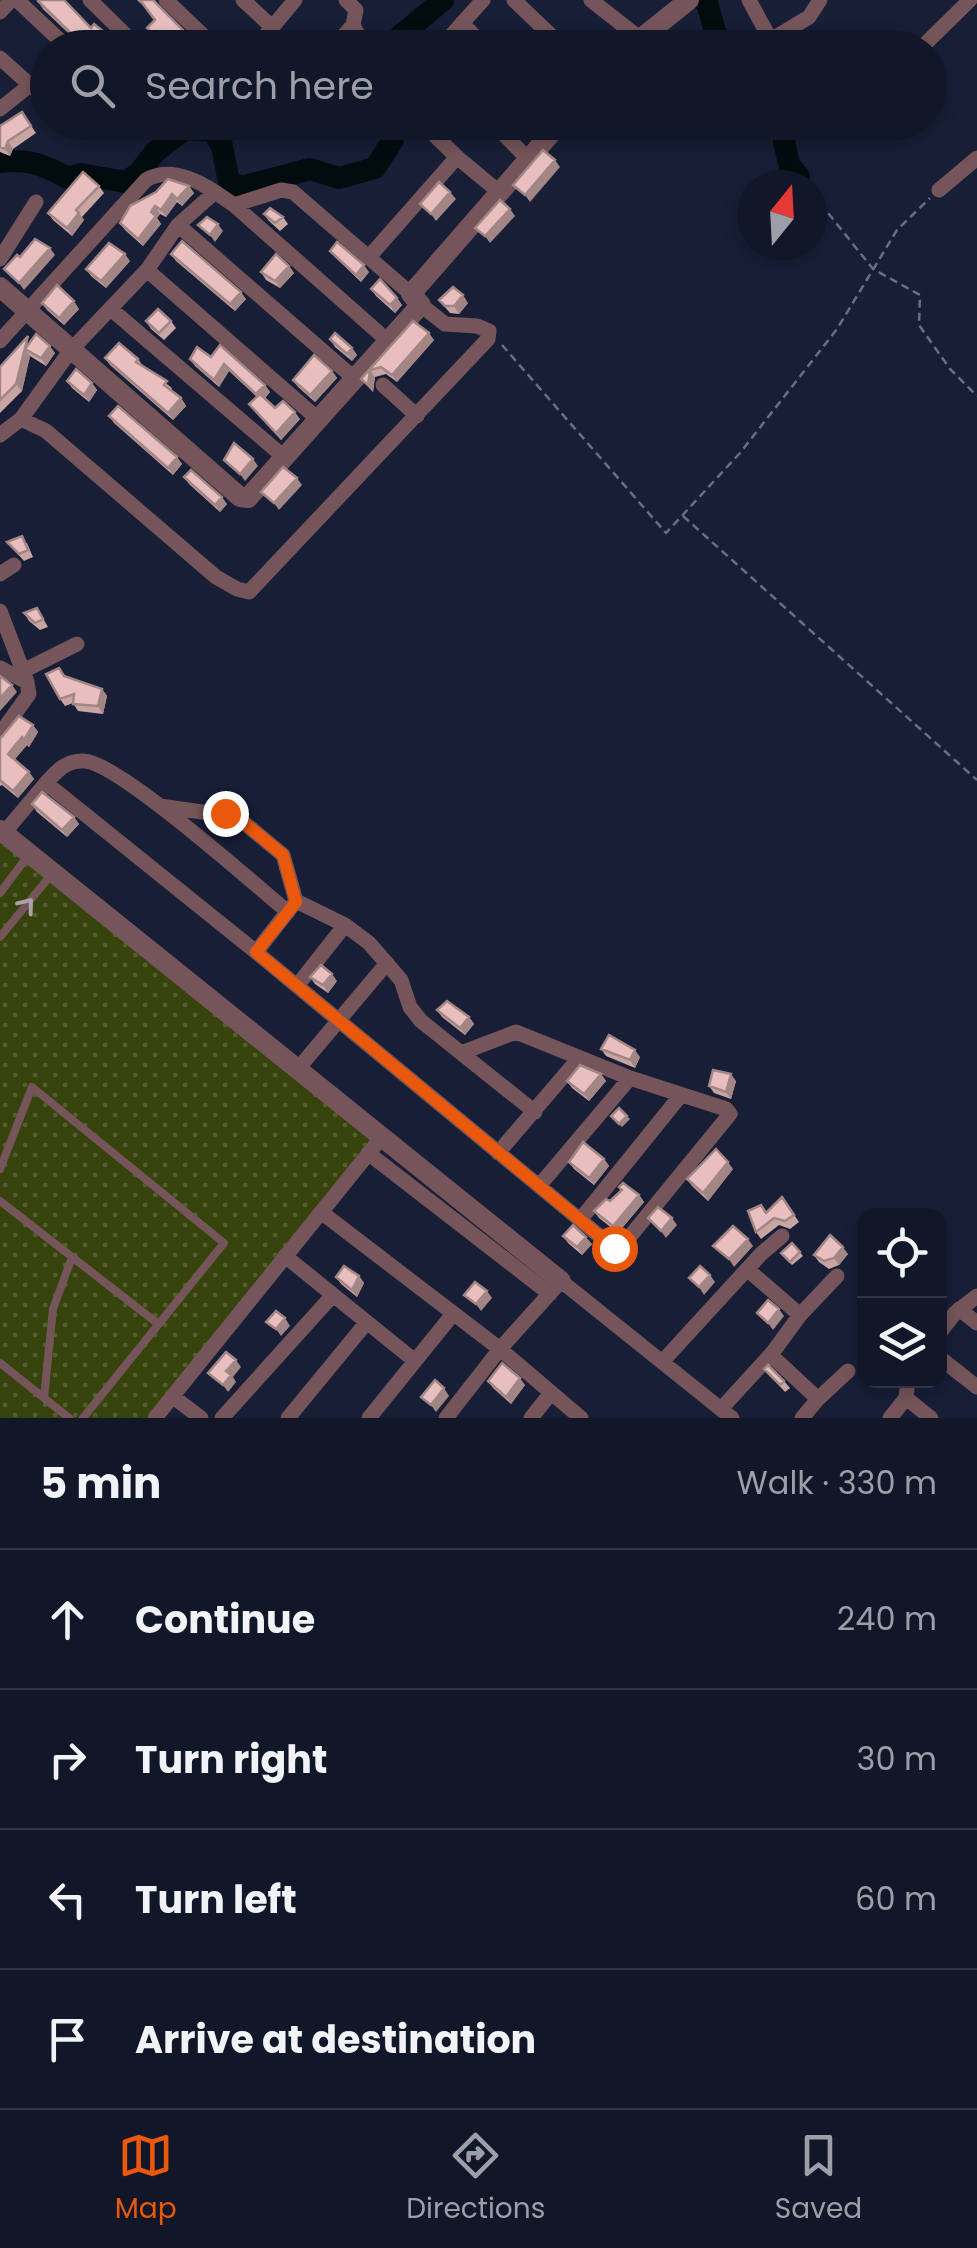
<!DOCTYPE html>
<meta charset="utf-8">
<style>
body{margin:0;font-family:Poppins,sans-serif;background:#1a1f30;color:#f1f3f6}
.controls{position:absolute;right:30px;bottom:30px;display:grid;overflow:hidden;border-radius:20px;box-shadow:0 5px 15px #0003}
.controls button{width:90px;height:90px;display:grid;place-items:center;padding:0;border:0;border-bottom:2px solid #303545;background:#111628;color:#f1f3f6;font:50px sans-serif}
.compass{position:absolute;left:737px;top:170px;width:90px;height:90px;border-radius:50%;background:#111628;box-shadow:0 5px 15px #0003;rotate:18deg}
.stop{position:absolute;width:30px;height:30px;margin:-22px;border:8px solid #ea580c;border-radius:50%;background:#fff}
.stop.end{background:#ea580c;border-color:#fff;box-shadow:0 2px 10px #0008}
.list{margin:0;padding:0;list-style:none}
h2{display:flex;justify-content:space-between;align-items:center;height:130px;margin:0;padding:0 40px;font-size:42px}
h2 small{font-size:32px;font-weight:400;color:#9c9fa8}
.list li{display:grid;grid-template-columns:65px 1fr auto;gap:30px;align-items:center;box-sizing:border-box;height:140px;padding:0 40px;border-top:2px solid #303545}
.list b{display:block;font-size:38px;white-space:nowrap}
.list em{font-size:32px;font-style:normal;color:#9c9fa8}
.icon{flex:none;width:55px;height:55px;fill:none;stroke:currentColor;stroke-width:2;stroke-linecap:round;stroke-linejoin:round}
.map{position:relative;flex:none;width:977px;height:1418px;overflow:hidden}
.search{position:absolute;background:#111628;box-shadow:0 5px 15px #0003;left:30px;right:30px;top:30px;height:110px;display:flex;align-items:center;gap:25px;box-sizing:border-box;padding:0 35px;border-radius:55px;color:#9c9fa8;font-size:38px}
.sheet{height:690px;background:#111628}
nav{display:flex;justify-content:space-around;align-items:center;box-sizing:border-box;height:140px;border-top:2px solid #303545;background:#111628;font-size:28px;color:#9c9fa8}
nav a{display:grid;justify-items:center;gap:5px}
nav .on{color:#ea580c}
.map>svg:first-child{display:block}
.grass{fill:url(#grass-dots)}
.lines{fill:none;stroke-linecap:round;stroke-linejoin:round}
.river{stroke:#020b0e;stroke-width:22}
.path{stroke:#686e83;stroke-width:2.5;stroke-dasharray:8 5;stroke-linecap:butt}
.service{stroke:#755559;stroke-width:8}
.minor{stroke:#755559;stroke-width:15}
.tertiary{stroke:#755559;stroke-width:20}
.wall{fill:#c8a4a3}
.shaded-wall{fill:#a28685}
.building{fill:#e8bfbe;stroke:#a28685;stroke-width:2.5}
.oneway{stroke:#aea0ab}
.route{stroke:#ea580c;stroke-width:12}
</style>
<div class="map">
<svg width="977" height="1418" viewBox="0 0 977 1418">
<defs>
<pattern id="grass-dots" width="8" height="8" patternUnits="userSpaceOnUse" patternTransform="scale(2.5)"><rect width="8" height="8" fill="#37430c"/><path d="M2 2h.1M6 6h.1" fill="none" stroke="#545e30" stroke-width="1.8" stroke-linecap="round"/></pattern>
</defs>
<rect width="100%" height="100%" fill="#171e36"/>
<path class="grass" d="M 0,835 L 373,1136 L 147,1418 L 0,1418 Z"/>
<g class="lines">
<path class="river" d="M 703,0 L 707,3 L 720,48
M 393,48 L 393,42 L 443,0
M 767,122 L 782,132 L 789,164 L 799,177
M 0,162 C 28,158 44,165 68,178 L 81,174 L 125,182 L 139,173 L 155,152 L 185,129 L 213,131 L 222,146 L 229,182 L 241,187 L 310,169 L 339,178 L 375,168 L 393,140 L 392,122"/>
<path class="path" d="M 799,177 L 806,185
M 812,193 L 873,269 L 920,295 L 919,325 L 950,369 L 977,396
M 502,345 L 666,533 L 740,453 L 837,329 L 897,230 L 930,198
M 683,516 L 977,780"/>
<path class="service" d="M 0,893 L 27,857
M 0,937 L 51,875
M 0,1169 L 32,1087 L 224,1243 L 83,1418
M 0,1201 L 157,1323
M 0,1363 L 69,1418
M 44,1398 L 53,1309 L 72,1257"/>
<path class="minor" d="M 17,0 L 68,48
M 90,0 L 139,48
M 166,0 L 216,48
M 243,0 L 272,27
M 514,0 L 564,48
M 591,0 L 638,37
M 749,0 L 775,48
M 0,12 L 11,0
M 462,23 L 486,48
M 353,25 L 365,48
M 771,40 L 809,17 L 820,0
M 255,48 L 295,0
M 333,48 L 353,25 L 356,10 L 346,0
M 440,48 L 483,0
M 921,48 L 970,0
M 0,58 L 48,101
M 0,109 L 30,85
M 78,122 L 101,129 L 118,122
M 421,122 L 457,157
M 492,122 L 528,159
M 939,190 L 977,158
M 234,205 L 388,341
M 178,225 L 355,379
M 369,257 L 457,157 L 499,192
M 0,259 L 36,202
M 147,270 L 319,420
M 112,310 L 285,458
M 0,341 L 146,180 C 168,167 195,179 215,192
M 383,385 L 417,416
M 21,419 L 46,431 L 216,577 L 237,589 L 249,592 L 488,339 L 489,331 L 477,326 L 445,324 L 421,305
M 0,435 L 21,419 L 71,350 L 147,270 L 178,225 L 215,192 L 234,205 L 281,190 L 293,192 L 411,294
M 0,574 L 14,565
M 0,611 L 27,682
M 0,668 L 27,682 L 29,694 L 0,734
M 23,671 L 77,644
M 46,783 C 57,771 66,760 84,761 C 118,762 254,884 288,912
M 160,806 L 237,817 L 283,855 L 296,901
M 4,833 L 46,783 L 256,952
M 297,986 L 256,952 L 296,901 L 345,925
M 461,1053 L 516,1032 L 630,1078 L 726,1109 L 730,1114 L 623,1245 L 614,1248 L 297,986 L 345,925 L 369,943 L 401,980 L 410,1007 L 421,1021 L 535,1112
M 297,1070 L 387,963
M 368,1153 L 550,1294
M 498,1153 L 579,1058
M 539,1186 L 630,1078
M 321,1212 L 500,1349 L 446,1418
M 580,1220 L 681,1095
M 285,1256 L 415,1361
M 747,1269 L 800,1315 L 773,1352 L 774,1358 L 818,1399 L 802,1418
M 959,1309 L 977,1323
M 800,1315 L 837,1276
M 940,1332 L 955,1313 L 977,1296
M 940,1358 L 977,1387
M 662,1362 L 761,1254 L 782,1236
M 172,1396 L 201,1418
M 906,1398 L 931,1418
M 818,1399 L 848,1371
M 721,1409 L 773,1352
M 155,1418 L 381,1138
M 222,1418 L 333,1295
M 288,1418 L 367,1322
M 369,1418 L 453,1314
M 531,1418 L 551,1393
M 581,1418 L 500,1349 L 561,1281 L 732,1418
M 890,1418 L 906,1398 L 908,1380"/>
<path class="tertiary" d="M 629,48 L 689,0
M 0,287 L 240,497 L 248,498 L 417,309 L 421,305 L 411,294 L 561,122
M 0,830 L 561,1281"/>
</g>
<path class="wall" d="M 137,0 L 155,0 L 157,4 L 184,31 L 189,38 L 184,43 L 190,42 L 194,48 L 166,48 L 147,28 L 155,20 L 146,8 Z
M 38,1 L 108,35 L 113,42 L 109,48 L 84,48 L 43,9 Z
M 22,112 L 36,133 L 13,149 L 10,156 L 0,152 L 0,126 Z
M 99,186 L 104,193 L 82,217 L 84,220 L 72,236 L 53,220 L 48,213 Z
M 189,186 L 194,193 L 182,206 L 177,202 L 166,217 L 160,214 L 157,218 L 161,224 L 143,246 L 125,230 L 120,223 Z
M 264,214 L 283,217 L 288,224 L 280,231 L 269,221 Z
M 330,251 L 369,272 L 361,282 L 336,258 Z
M 171,254 L 246,299 L 235,311 L 176,261 Z
M 130,261 L 106,288 L 91,276 L 86,269 Z
M 289,266 L 294,273 L 280,288 L 266,280 L 261,272 Z
M 371,289 L 397,298 L 402,305 L 395,313 L 376,296 Z
M 439,300 L 468,303 L 459,314 L 450,313 Z
M 42,303 L 79,309 L 64,325 L 47,310 Z
M 146,321 L 171,321 L 176,328 L 164,340 L 151,329 Z
M 413,321 L 434,340 L 397,382 L 386,374 L 375,377 L 373,392 L 361,379 Z
M 330,339 L 352,348 L 357,355 L 352,361 L 335,347 Z
M 31,341 L 55,353 L 46,366 L 30,356 L 22,391 L 0,413 L 0,367 Z
M 211,357 L 265,385 L 270,392 L 265,398 L 275,408 L 300,419 L 281,440 L 249,404 L 257,397 L 229,371 L 219,387 L 195,366 L 190,359 Z
M 105,358 L 138,359 L 143,366 L 172,388 L 171,390 L 181,398 L 186,406 L 173,420 L 110,365 Z
M 332,371 L 337,378 L 315,402 L 298,387 L 293,380 Z
M 67,381 L 92,383 L 97,390 L 89,402 L 72,388 Z
M 109,416 L 177,457 L 182,464 L 173,475 L 114,423 Z
M 184,477 L 227,504 L 220,512 L 189,484 Z
M 7,542 L 27,543 L 33,557 L 24,561 Z
M 37,608 L 48,627 L 40,630 L 29,621 L 24,613 Z
M 65,676 L 102,689 L 107,696 L 103,714 L 78,711 L 73,703 L 65,706 L 60,699 Z
M 33,725 L 38,732 L 29,747 L 27,745 L 15,759 L 29,772 L 34,779 L 18,798 L 2,785 L 0,786 L 0,739 Z
M 32,804 L 74,817 L 79,824 L 67,837 L 37,812 Z
M 310,977 L 337,981 L 328,993 L 315,984 Z
M 437,1010 L 469,1017 L 474,1024 L 465,1035 L 442,1017 Z
M 601,1049 L 640,1057 L 635,1068 L 606,1056 Z
M 601,1074 L 606,1081 L 589,1101 L 572,1088 L 567,1081 Z
M 736,1081 L 731,1099 L 714,1093 L 709,1086 Z
M 604,1159 L 609,1166 L 594,1185 L 574,1169 L 569,1162 Z
M 733,1169 L 708,1201 L 692,1186 L 687,1179 Z
M 639,1195 L 644,1202 L 618,1233 L 599,1218 L 594,1211 L 610,1201 Z
M 782,1197 L 799,1222 L 790,1229 L 779,1225 L 761,1239 L 756,1232 L 767,1212 Z
M 563,1236 L 592,1244 L 582,1255 L 568,1243 Z
M 792,1243 L 803,1256 L 792,1265 L 781,1253 Z
M 848,1254 L 839,1265 L 829,1269 L 819,1262 L 814,1255 Z
M 359,1276 L 364,1283 L 357,1297 L 341,1284 L 336,1277 Z
M 764,1369 L 784,1381 L 790,1388 L 785,1392 Z
M 488,1381 L 525,1385 L 511,1404 L 493,1388 Z"/>
<path class="shaded-wall" d="M 108,35 L 113,42 L 109,48 L 98,48 Z
M 8,141 L 13,149 L 10,156 L 5,149 Z
M 555,160 L 560,167 L 530,202 L 525,195 Z
M 189,186 L 194,193 L 182,206 L 177,199 Z
M 450,192 L 456,199 L 436,221 L 431,214 Z
M 172,194 L 177,202 L 166,217 L 161,210 Z
M 155,206 L 160,214 L 157,218 L 161,224 L 143,246 L 138,239 Z
M 510,209 L 515,216 L 490,243 L 485,236 Z
M 79,213 L 84,220 L 72,236 L 67,228 Z
M 218,224 L 223,231 L 215,242 L 210,235 Z
M 50,248 L 55,255 L 24,290 L 19,283 Z
M 125,254 L 130,261 L 106,288 L 101,281 Z
M 364,265 L 369,272 L 361,282 L 356,275 Z
M 289,266 L 294,273 L 280,288 L 275,281 Z
M 241,292 L 246,299 L 235,311 L 230,304 Z
M 463,295 L 468,303 L 459,314 L 454,306 Z
M 397,298 L 402,305 L 395,313 L 390,305 Z
M 74,301 L 79,309 L 64,325 L 59,318 Z
M 429,333 L 434,340 L 397,382 L 392,375 Z
M 50,346 L 55,353 L 46,366 L 41,358 Z
M 352,348 L 357,355 L 352,361 L 347,354 Z
M 25,349 L 30,356 L 22,391 L 16,384 Z
M 224,364 L 229,371 L 219,387 L 214,380 Z
M 370,370 L 375,377 L 373,392 L 368,385 Z
M 332,371 L 337,378 L 315,402 L 310,395 Z
M 92,383 L 97,390 L 89,402 L 84,395 Z
M 265,385 L 270,392 L 262,402 L 256,394 Z
M 181,398 L 186,406 L 173,420 L 168,413 Z
M 295,412 L 300,419 L 281,440 L 276,433 Z
M 177,457 L 182,464 L 173,475 L 168,468 Z
M 253,459 L 258,466 L 245,481 L 240,474 Z
M 297,478 L 302,485 L 279,510 L 274,503 Z
M 222,497 L 227,504 L 220,512 L 215,505 Z
M 12,685 L 17,692 L 0,711 L 0,698 Z
M 102,689 L 107,696 L 103,714 L 98,706 Z
M 33,725 L 38,732 L 29,747 L 24,740 Z
M 22,737 L 27,745 L 13,761 L 8,754 Z
M 29,772 L 34,779 L 18,798 L 13,791 Z
M 74,817 L 79,824 L 67,837 L 62,830 Z
M 332,974 L 337,981 L 328,993 L 323,985 Z
M 469,1017 L 474,1024 L 465,1035 L 460,1028 Z
M 635,1050 L 640,1057 L 635,1068 L 630,1060 Z
M 601,1074 L 606,1081 L 589,1101 L 584,1094 Z
M 731,1074 L 736,1081 L 731,1099 L 726,1092 Z
M 627,1116 L 630,1119 L 622,1127 L 619,1124 Z
M 604,1159 L 609,1166 L 594,1185 L 589,1178 Z
M 728,1162 L 733,1169 L 708,1201 L 703,1193 Z
M 639,1195 L 644,1202 L 618,1233 L 613,1226 Z
M 672,1218 L 677,1225 L 666,1238 L 661,1231 Z
M 586,1237 L 592,1244 L 582,1255 L 577,1247 Z
M 748,1239 L 753,1246 L 734,1267 L 729,1259 Z
M 843,1247 L 848,1254 L 839,1265 L 834,1258 Z
M 710,1275 L 715,1282 L 704,1295 L 699,1287 Z
M 359,1276 L 364,1283 L 357,1297 L 352,1290 Z
M 487,1291 L 492,1298 L 481,1311 L 476,1304 Z
M 779,1309 L 784,1316 L 773,1330 L 768,1323 Z
M 285,1318 L 290,1326 L 281,1336 L 276,1329 Z
M 236,1360 L 241,1367 L 233,1377 L 236,1382 L 228,1392 L 223,1385 L 226,1371 Z
M 520,1378 L 525,1385 L 511,1404 L 506,1397 Z
M 444,1388 L 449,1396 L 436,1412 L 431,1405 Z"/>
<path class="building" d="M 39,0 L 64,0 L 91,28 L 94,24 L 108,35 L 98,48 L 86,48 L 38,1 Z
M 140,0 L 153,0 L 184,31 L 170,45 L 190,42 L 191,48 L 168,48 L 147,28 L 155,20 Z
M 22,112 L 31,126 L 8,141 L 5,149 L 0,147 L 0,126 Z
M 543,150 L 555,160 L 525,195 L 513,185 Z
M 83,172 L 99,186 L 76,210 L 79,213 L 67,228 L 48,213 Z
M 168,179 L 189,186 L 177,199 L 172,194 L 161,210 L 155,206 L 151,212 L 156,216 L 138,239 L 120,223 L 130,206 L 156,192 Z
M 439,182 L 450,192 L 431,214 L 420,204 Z
M 500,200 L 510,209 L 485,236 L 475,228 Z
M 270,208 L 283,217 L 275,223 L 264,214 Z
M 207,217 L 218,224 L 210,235 L 198,225 Z
M 35,239 L 50,248 L 19,283 L 4,269 L 17,255 L 20,257 Z
M 182,241 L 241,292 L 230,304 L 171,254 Z
M 337,242 L 364,265 L 356,275 L 330,251 Z
M 109,243 L 125,254 L 101,281 L 86,269 Z
M 276,254 L 289,266 L 275,281 L 261,272 Z
M 380,279 L 397,298 L 390,305 L 371,289 Z
M 57,285 L 74,301 L 59,318 L 42,303 Z
M 453,287 L 463,295 L 454,306 L 445,306 L 439,300 Z
M 158,309 L 171,321 L 159,333 L 146,321 Z
M 413,321 L 429,333 L 392,375 L 381,367 L 370,370 L 368,385 L 361,379 Z
M 335,333 L 352,348 L 347,354 L 330,339 Z
M 36,334 L 50,346 L 41,358 L 25,349 Z
M 28,336 L 16,384 L 0,400 L 0,367 Z
M 119,343 L 138,359 L 136,362 L 167,381 L 164,385 L 181,398 L 168,413 L 105,358 Z
M 220,345 L 265,385 L 256,394 L 224,364 L 214,380 L 190,359 L 197,347 L 211,357 Z
M 314,355 L 332,371 L 310,395 L 293,380 Z
M 76,369 L 92,383 L 84,395 L 67,381 Z
M 260,394 L 275,408 L 283,401 L 295,412 L 276,433 L 249,404 Z
M 118,406 L 177,457 L 168,468 L 109,416 Z
M 234,443 L 253,459 L 240,474 L 224,460 Z
M 283,467 L 297,478 L 274,503 L 261,492 Z
M 191,470 L 222,497 L 215,505 L 184,477 Z
M 22,536 L 28,550 L 19,554 L 7,542 Z
M 37,608 L 43,619 L 35,623 L 24,613 Z
M 59,668 L 64,676 L 102,689 L 98,706 L 73,704 L 74,694 L 60,699 L 46,674 Z
M 0,676 L 12,685 L 0,698 Z
M 19,716 L 33,725 L 24,740 L 22,737 L 8,754 L 29,772 L 13,791 L 0,780 L 0,739 Z
M 42,792 L 74,817 L 62,830 L 32,804 Z
M 321,965 L 332,974 L 323,985 L 310,977 Z
M 447,1001 L 469,1017 L 460,1028 L 437,1010 Z
M 609,1035 L 635,1050 L 630,1060 L 601,1049 Z
M 580,1065 L 601,1074 L 584,1094 L 567,1081 Z
M 713,1070 L 731,1074 L 726,1092 L 709,1086 Z
M 619,1108 L 627,1116 L 619,1124 L 611,1116 Z
M 583,1142 L 604,1159 L 589,1178 L 569,1162 Z
M 716,1149 L 728,1162 L 703,1193 L 687,1179 Z
M 623,1183 L 639,1195 L 613,1226 L 594,1211 L 606,1199 L 610,1201 L 622,1190 L 619,1187 Z
M 782,1197 L 794,1215 L 785,1221 L 774,1218 L 756,1232 L 748,1211 L 761,1205 L 766,1213 Z
M 658,1207 L 672,1218 L 661,1231 L 648,1218 Z
M 573,1225 L 586,1237 L 577,1247 L 563,1236 Z
M 733,1226 L 748,1239 L 729,1259 L 713,1246 Z
M 830,1235 L 843,1247 L 834,1258 L 824,1261 L 814,1255 Z
M 792,1243 L 800,1252 L 790,1262 L 781,1253 Z
M 344,1266 L 359,1276 L 352,1290 L 336,1277 Z
M 700,1266 L 710,1275 L 699,1287 L 689,1278 Z
M 475,1282 L 487,1291 L 476,1304 L 464,1295 Z
M 768,1300 L 779,1309 L 768,1323 L 757,1313 Z
M 276,1311 L 285,1318 L 276,1329 L 266,1322 Z
M 226,1352 L 236,1360 L 226,1371 L 231,1375 L 223,1385 L 208,1373 Z
M 502,1363 L 520,1378 L 506,1397 L 488,1381 Z
M 768,1365 L 784,1381 L 780,1385 L 764,1369 Z
M 435,1380 L 444,1388 L 431,1405 L 421,1397 Z"/>
<defs><path id="oneway-chevron" d="M-2-3.5L2.5 0L-2 3.5" fill="none" stroke-width="1.6" stroke-linecap="round" stroke-linejoin="round" transform="scale(2.5)"/></defs>
<use class="oneway" href="#oneway-chevron" transform="translate(27 905) rotate(-51)"/>
<g class="lines">
<path class="route" d="M 225,813 L 237,817 L 283,855 L 296,902 L 256,952 L 614,1248"/>
</g>
</svg>
<div class="controls">
<button><svg class="icon" aria-label="locate" viewBox="0 0 24 24"><circle cx="12" cy="12" r="6"/><path d="M12 2v4M12 18v4M2 12h4M18 12h4"/></svg></button>
<button><svg class="icon" aria-label="layers" viewBox="0 0 24 24"><path d="M12 4l9 5-9 5-9-5zM3 14l9 5 9-5"/></svg></button>
</div>
<svg class="compass" viewBox="-18 -18 36 36"><path d="M0-13l5 13h-10z" fill="#e53935"/><path d="M0 13l5-13h-10z" fill="#9c9fa8"/></svg>
<div class="stop" style="left:614px;top:1248px"></div>
<div class="stop end" style="left:225px;top:813px"></div>
<div class="search"><svg class="icon" aria-label="search" viewBox="0 0 24 24"><circle cx="10" cy="10" r="6"/><path d="M15 15l6 6"/></svg>Search here</div>
</div>
<section class="sheet">
<h2>5 min<small>Walk · 330 m</small></h2>
<ul class="list">
<li><svg class="icon" aria-label="ahead" viewBox="0 0 24 24"><path d="M12 20V5M6 11l6-6 6 6"/></svg><div><b>Continue</b></div><em>240 m</em></li>
<li><svg class="icon" aria-label="right" viewBox="0 0 24 24"><path d="M7 20v-9h11M14 6l5 5-5 5"/></svg><div><b>Turn right</b></div><em>30 m</em></li>
<li><svg class="icon" aria-label="left" viewBox="0 0 24 24"><path d="M17 20v-9H6M10 6l-5 5 5 5"/></svg><div><b>Turn left</b></div><em>60 m</em></li>
<li><svg class="icon" aria-label="arrive" viewBox="0 0 24 24"><path d="M6 21V4h12l-3 4 3 4H6"/></svg><div><b>Arrive at destination</b></div></li>
</ul>
</section>
<nav>
<a class="on"><svg class="icon" aria-label="map" viewBox="0 0 24 24"><path d="M3 6l6-2 6 2 6-2v14l-6 2-6-2-6 2zM9 4v14M15 6v14"/></svg>Map</a>
<a><svg class="icon" aria-label="directions" viewBox="0 0 24 24"><path d="M12 3l9 9-9 9-9-9zM9 14v-3h6M13 9l2 2-2 2"/></svg>Directions</a>
<a><svg class="icon" aria-label="saved" viewBox="0 0 24 24"><path d="M7 4h10v16l-5-4-5 4z"/></svg>Saved</a>
</nav>
